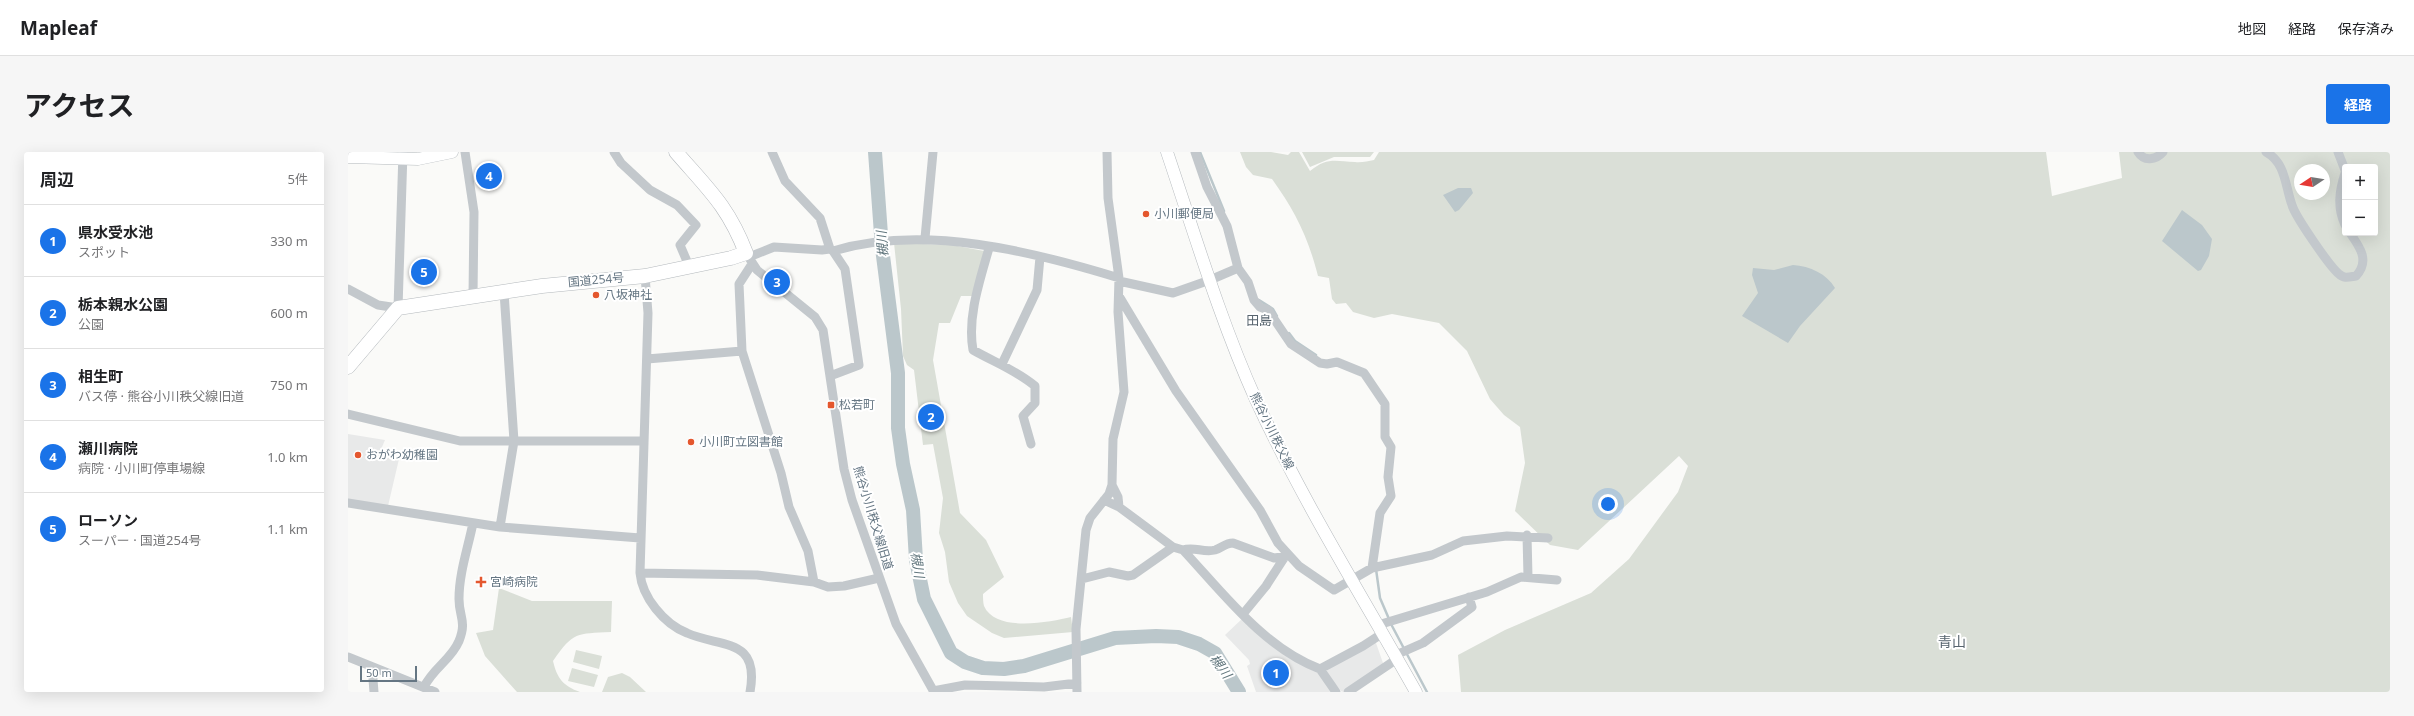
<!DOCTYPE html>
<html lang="ja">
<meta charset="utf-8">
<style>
body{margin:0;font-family:"Noto Sans","Noto Sans JP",sans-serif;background:#f6f6f6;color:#202124}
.controls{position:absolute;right:12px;top:12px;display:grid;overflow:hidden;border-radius:4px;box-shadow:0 4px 16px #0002}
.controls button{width:36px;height:36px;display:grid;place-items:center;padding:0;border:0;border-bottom:1px solid #e0e0e0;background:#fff;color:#202124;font:20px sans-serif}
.compass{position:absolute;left:1946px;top:12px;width:36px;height:36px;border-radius:50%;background:#fff;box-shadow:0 4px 16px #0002;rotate:258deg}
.scale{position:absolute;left:12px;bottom:10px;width:57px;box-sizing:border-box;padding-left:4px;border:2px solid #657683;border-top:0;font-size:11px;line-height:14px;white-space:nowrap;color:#657683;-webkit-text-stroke:3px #fff;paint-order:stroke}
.you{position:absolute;left:1260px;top:352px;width:14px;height:14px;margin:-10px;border:3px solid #fff;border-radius:50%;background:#1a73e8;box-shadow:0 0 0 6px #1a73e833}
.badge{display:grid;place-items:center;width:26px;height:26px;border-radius:50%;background:#1a73e8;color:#fff;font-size:13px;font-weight:700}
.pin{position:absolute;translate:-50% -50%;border:2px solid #fff;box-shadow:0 1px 4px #0006}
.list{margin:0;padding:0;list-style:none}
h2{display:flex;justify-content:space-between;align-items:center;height:52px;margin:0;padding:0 16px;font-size:17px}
h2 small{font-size:13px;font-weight:400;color:#757577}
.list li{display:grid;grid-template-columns:26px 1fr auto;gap:12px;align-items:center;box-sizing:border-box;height:72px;padding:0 16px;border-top:1px solid #e0e0e0}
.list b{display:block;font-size:15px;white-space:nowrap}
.list p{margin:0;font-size:13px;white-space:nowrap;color:#757577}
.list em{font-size:13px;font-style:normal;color:#757577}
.map{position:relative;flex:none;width:2042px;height:540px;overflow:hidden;border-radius:4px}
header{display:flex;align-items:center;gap:24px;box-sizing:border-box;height:56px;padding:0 20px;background:#fff;border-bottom:1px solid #e0e0e0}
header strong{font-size:19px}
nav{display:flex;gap:22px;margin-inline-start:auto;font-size:14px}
.intro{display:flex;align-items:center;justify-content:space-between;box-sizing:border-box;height:96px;padding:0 24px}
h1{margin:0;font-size:28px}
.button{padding:10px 18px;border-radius:4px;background:#1a73e8;color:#fff;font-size:14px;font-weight:700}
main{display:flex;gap:24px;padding:0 24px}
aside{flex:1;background:#fff;border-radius:4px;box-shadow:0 4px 16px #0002}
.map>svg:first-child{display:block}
.built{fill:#e8e9e9}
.green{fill:#dadfd7;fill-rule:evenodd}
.water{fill:#bbc7cb}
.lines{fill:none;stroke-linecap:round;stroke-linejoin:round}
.stream{stroke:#bbc7cb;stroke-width:2.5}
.river{stroke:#bbc7cb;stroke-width:14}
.major-casing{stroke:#b5babe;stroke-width:13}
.highway-casing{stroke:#b4b9bd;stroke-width:15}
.minor{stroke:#c3c8cc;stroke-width:9}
.major{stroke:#fff;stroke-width:12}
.highway{stroke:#fff;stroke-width:14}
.poi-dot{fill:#e4572e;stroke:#fff;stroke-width:1.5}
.labels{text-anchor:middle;stroke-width:4;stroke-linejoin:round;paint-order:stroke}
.poi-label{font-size:12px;fill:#657683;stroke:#fff;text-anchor:start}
.street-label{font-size:12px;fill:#657683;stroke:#fff}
.water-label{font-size:13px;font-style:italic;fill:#60757c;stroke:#fff}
.neighbourhood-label{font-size:13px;fill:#57646e;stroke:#fff}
.quarter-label{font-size:14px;fill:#57646e;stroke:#fff}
</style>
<header>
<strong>Mapleaf</strong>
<nav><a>地図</a><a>経路</a><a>保存済み</a></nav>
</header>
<div class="intro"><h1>アクセス</h1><a class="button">経路</a></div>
<main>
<aside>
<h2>周辺<small>5件</small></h2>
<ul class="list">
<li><span class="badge">1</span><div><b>県水受水池</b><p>スポット</p></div><em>330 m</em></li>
<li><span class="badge">2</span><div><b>栃本親水公園</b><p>公園</p></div><em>600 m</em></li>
<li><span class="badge">3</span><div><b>相生町</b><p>バス停 · 熊谷小川秩父線旧道</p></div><em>750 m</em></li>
<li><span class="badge">4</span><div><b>瀬川病院</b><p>病院 · 小川町停車場線</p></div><em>1.0 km</em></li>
<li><span class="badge">5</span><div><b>ローソン</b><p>スーパー · 国道254号</p></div><em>1.1 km</em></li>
</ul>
</aside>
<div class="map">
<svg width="2042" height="540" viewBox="0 0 2042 540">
<rect width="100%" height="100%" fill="#fafaf8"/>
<path class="built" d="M 0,282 L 37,288 L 31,302 L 51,307 L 40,354 L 0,348 Z
M 896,465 L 970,520 L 984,540 L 908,540 L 899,514 L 902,512 L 901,508 L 877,483 Z
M 1026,490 L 1028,491 L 1035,511 L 1033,516 L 994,540 L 977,520 L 988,511 Z"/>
<path class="green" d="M 892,0 L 923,0 L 940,3 L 943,0 L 951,0 L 962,19 C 979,5 987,9 1007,10 C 1013,11 1020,9 1026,8 L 1031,0 L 1698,0 L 1704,44 L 1774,26 L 1771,0 L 2042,0 L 2042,540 L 1113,540 L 1110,503 L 1157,478 L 1243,441 L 1281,407 L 1330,340 L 1340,314 L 1331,304 L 1230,398 L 1202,393 L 1167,359 L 1177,311 L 1172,275 L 1156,263 L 1142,247 L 1119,199 L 1091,171 L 1044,162 L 1026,166 L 1005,160 L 998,151 L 988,152 L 984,147 L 981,126 L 970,124 C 960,85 947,59 924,27 L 905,23 L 898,15 ZM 1997,15 L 2027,15 L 2027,81 L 1997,81 ZM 1952,18 L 1976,18 L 1976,42 L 1952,42 Z
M 954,0 L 1026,0 L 1022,5 L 986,5 L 962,15 Z
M 546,91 L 604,93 L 636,99 L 625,144 L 613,144 L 602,171 L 591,171 L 585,208 L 612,361 L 638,388 L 656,425 L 635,442 C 635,445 635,451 636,454 C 648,481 702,470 723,465 L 725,480 L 656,486 L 644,481 L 619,464 L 610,451 L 601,430 L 597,400 L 591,381 L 595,346 L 585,292 L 575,293 L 566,218 L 559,213 L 555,204 L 553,157 Z
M 151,436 L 184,449 L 264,449 L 263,480 C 228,482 226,479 205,509 C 209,526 215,534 232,540 L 169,540 L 137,504 L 128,481 L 145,478 Z
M 228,498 L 254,504 L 251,517 L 225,510 Z
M 224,516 L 250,523 L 246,535 L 220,529 Z
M 274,521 L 282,525 L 298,540 L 254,540 L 260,525 Z"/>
<path class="water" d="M 1110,36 L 1123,36 L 1125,41 L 1111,58 L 1107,60 L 1095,43 Z
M 1834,58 L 1854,73 L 1864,87 L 1861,104 L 1853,118 L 1850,119 L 1814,89 Z
M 1445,113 C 1462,114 1479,122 1487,136 L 1452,174 L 1440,191 L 1394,164 L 1410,141 L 1404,123 L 1405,116 L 1426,118 Z"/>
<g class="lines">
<path class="stream" d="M 852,0 L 876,59
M 911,148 L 925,157 L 929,164
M 941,181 L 947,189 L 968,203
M 1028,417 L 1032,446 L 1041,467
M 1043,472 L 1079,540"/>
<path class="river" d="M 527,0 L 534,96 L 550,221 L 550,276 L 555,312 L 565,358 L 568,408 L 576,447 L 603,501 L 617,510 L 635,516 L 656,517 L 676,514 L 767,486 L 808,484 L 830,485 L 851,492 L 867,501 L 891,540"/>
<defs>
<path id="major" d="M 819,0 C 847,83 872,168 908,248 C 954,348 1014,444 1068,540
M 0,5 L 70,7 L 104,0"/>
<path id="highway" d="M 0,215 L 50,156 L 194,134 L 297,124 L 383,106 L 398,101 C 380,54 360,37 328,0"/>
</defs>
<use href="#major" class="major-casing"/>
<use href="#highway" class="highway-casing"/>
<path class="minor" d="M 117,0 L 126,60 L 125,144
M 266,0 L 273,11 L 302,38 L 329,53 L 348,73 L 332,93 L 341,114
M 424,0 L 437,29 L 472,66 L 482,97
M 847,0 L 859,35 L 879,74 L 890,116 L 900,130 L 906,148 L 912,155 L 920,158 L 943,192 L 972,211 L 979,212 L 989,210 L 1016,221 L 1037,252 L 1037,285 L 1043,295 L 1040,325 L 1043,344 L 1032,361 L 1024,416
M 1790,0 C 1796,10 1808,8 1815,0
M 1918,0 C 1938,11 1937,34 1944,53 C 1947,64 1982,115 1991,122 C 1996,127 2001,125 2008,124 C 2022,109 2012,95 2002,81
M 1990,0 L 1997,18
M 1997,21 C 1991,40 1989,55 1997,73
M 577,86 L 585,0
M 641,96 C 632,128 619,165 625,198 C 646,210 668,218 687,234 L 687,251 L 675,264 L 683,292
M 398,101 L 409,118 L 467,165 L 475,178 L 496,317 L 504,348 L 548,472 L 586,540
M 401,105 L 426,95 L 474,98 L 482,97 L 485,99 C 576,72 683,99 771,126 L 760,46 L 759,0
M 404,112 L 391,132 L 394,199 L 433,321 L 441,355 L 460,399 L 466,430
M 297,124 L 300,161 L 292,421 L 409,423 L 466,430 L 480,435 L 496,434 L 531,426
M 771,129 L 825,141 L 862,128 L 890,116
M 0,137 L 30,153 L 50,156 L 55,0
M 771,144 L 828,239 L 912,358 L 930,391 L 951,414 L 986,438 L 1024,416 L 1084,403 L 1115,389 L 1159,384 L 1200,386
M 299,207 L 394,199
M 654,212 L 689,138 L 692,105
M 482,224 L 511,213 L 497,117 L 485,99
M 0,262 L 112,289 L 296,289
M 764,333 L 770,345 L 771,355
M 756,348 L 771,355 L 825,395
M 0,351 L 152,375 L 292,386
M 152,375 L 166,289 L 156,140
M 1179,383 L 1180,425
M 835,398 C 875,441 916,496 972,517 L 1015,494 L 1035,481
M 292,421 C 294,445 316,472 339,481 C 373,496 412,485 402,540
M 734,427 L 761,420 L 780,424 L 785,423 L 825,395 L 835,398 C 846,394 855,401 867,398 C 874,396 877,391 885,391 L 926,406 L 941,404
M 895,462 L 918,434 L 936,406
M 1030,473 L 1139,440 L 1173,425 L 1209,428
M 1050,502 L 1075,491 L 1124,455 L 1121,445
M 0,505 L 87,540
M 24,515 L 26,540
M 972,517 L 988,540
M 76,535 C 86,515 103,508 111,489 C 119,469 111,465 111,447 C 111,421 120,396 125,371
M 585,539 L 617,533 L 696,535 L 729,531
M 729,540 L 728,477 L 738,378 L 742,366 L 761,342 L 764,333 L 765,287 L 776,240 L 770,160 L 771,126
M 1000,540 L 1049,507"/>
<use href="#major" class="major"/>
<use href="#highway" class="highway"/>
</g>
<g class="poi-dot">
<circle cx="798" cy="62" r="4"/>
<circle cx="248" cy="143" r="4"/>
<rect x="479" y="249" width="8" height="8" rx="2"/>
<circle cx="343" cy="290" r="4"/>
<circle cx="10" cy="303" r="4"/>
<path d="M131 424h4v4h4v4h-4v4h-4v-4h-4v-4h4z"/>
</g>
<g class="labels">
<g class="poi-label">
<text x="806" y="66">小川郵便局</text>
<text x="256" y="147">八坂神社</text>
<text x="491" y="257">松若町</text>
<text x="351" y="294">小川町立図書館</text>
<text x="18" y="307">おがわ幼稚園</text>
<text x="142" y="434">宮崎病院</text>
</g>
<g class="street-label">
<text transform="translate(248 128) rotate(-5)" y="4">国道254号</text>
<text transform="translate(924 279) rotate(64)" y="4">熊谷小川秩父線</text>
<text transform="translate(525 366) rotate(73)" y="4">熊谷小川秩父線旧道</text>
</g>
<g class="water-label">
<text transform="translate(534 92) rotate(-95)" y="5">槻川</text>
<text transform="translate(570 413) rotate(81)" y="5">槻川</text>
<text transform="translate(873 514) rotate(54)" y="5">槻川</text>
</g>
<g class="neighbourhood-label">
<text x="911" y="173">田島</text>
</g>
<g class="quarter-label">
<text x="1604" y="495">青山</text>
</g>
</g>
</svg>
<div class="controls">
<button>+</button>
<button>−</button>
</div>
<svg class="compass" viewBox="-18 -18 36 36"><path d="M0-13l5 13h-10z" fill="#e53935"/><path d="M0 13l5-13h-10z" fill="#757577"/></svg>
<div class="scale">50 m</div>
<div class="you"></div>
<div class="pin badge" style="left:928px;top:521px">1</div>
<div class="pin badge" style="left:583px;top:265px">2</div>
<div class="pin badge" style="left:429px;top:130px">3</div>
<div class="pin badge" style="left:141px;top:24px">4</div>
<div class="pin badge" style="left:76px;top:120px">5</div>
</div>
</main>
